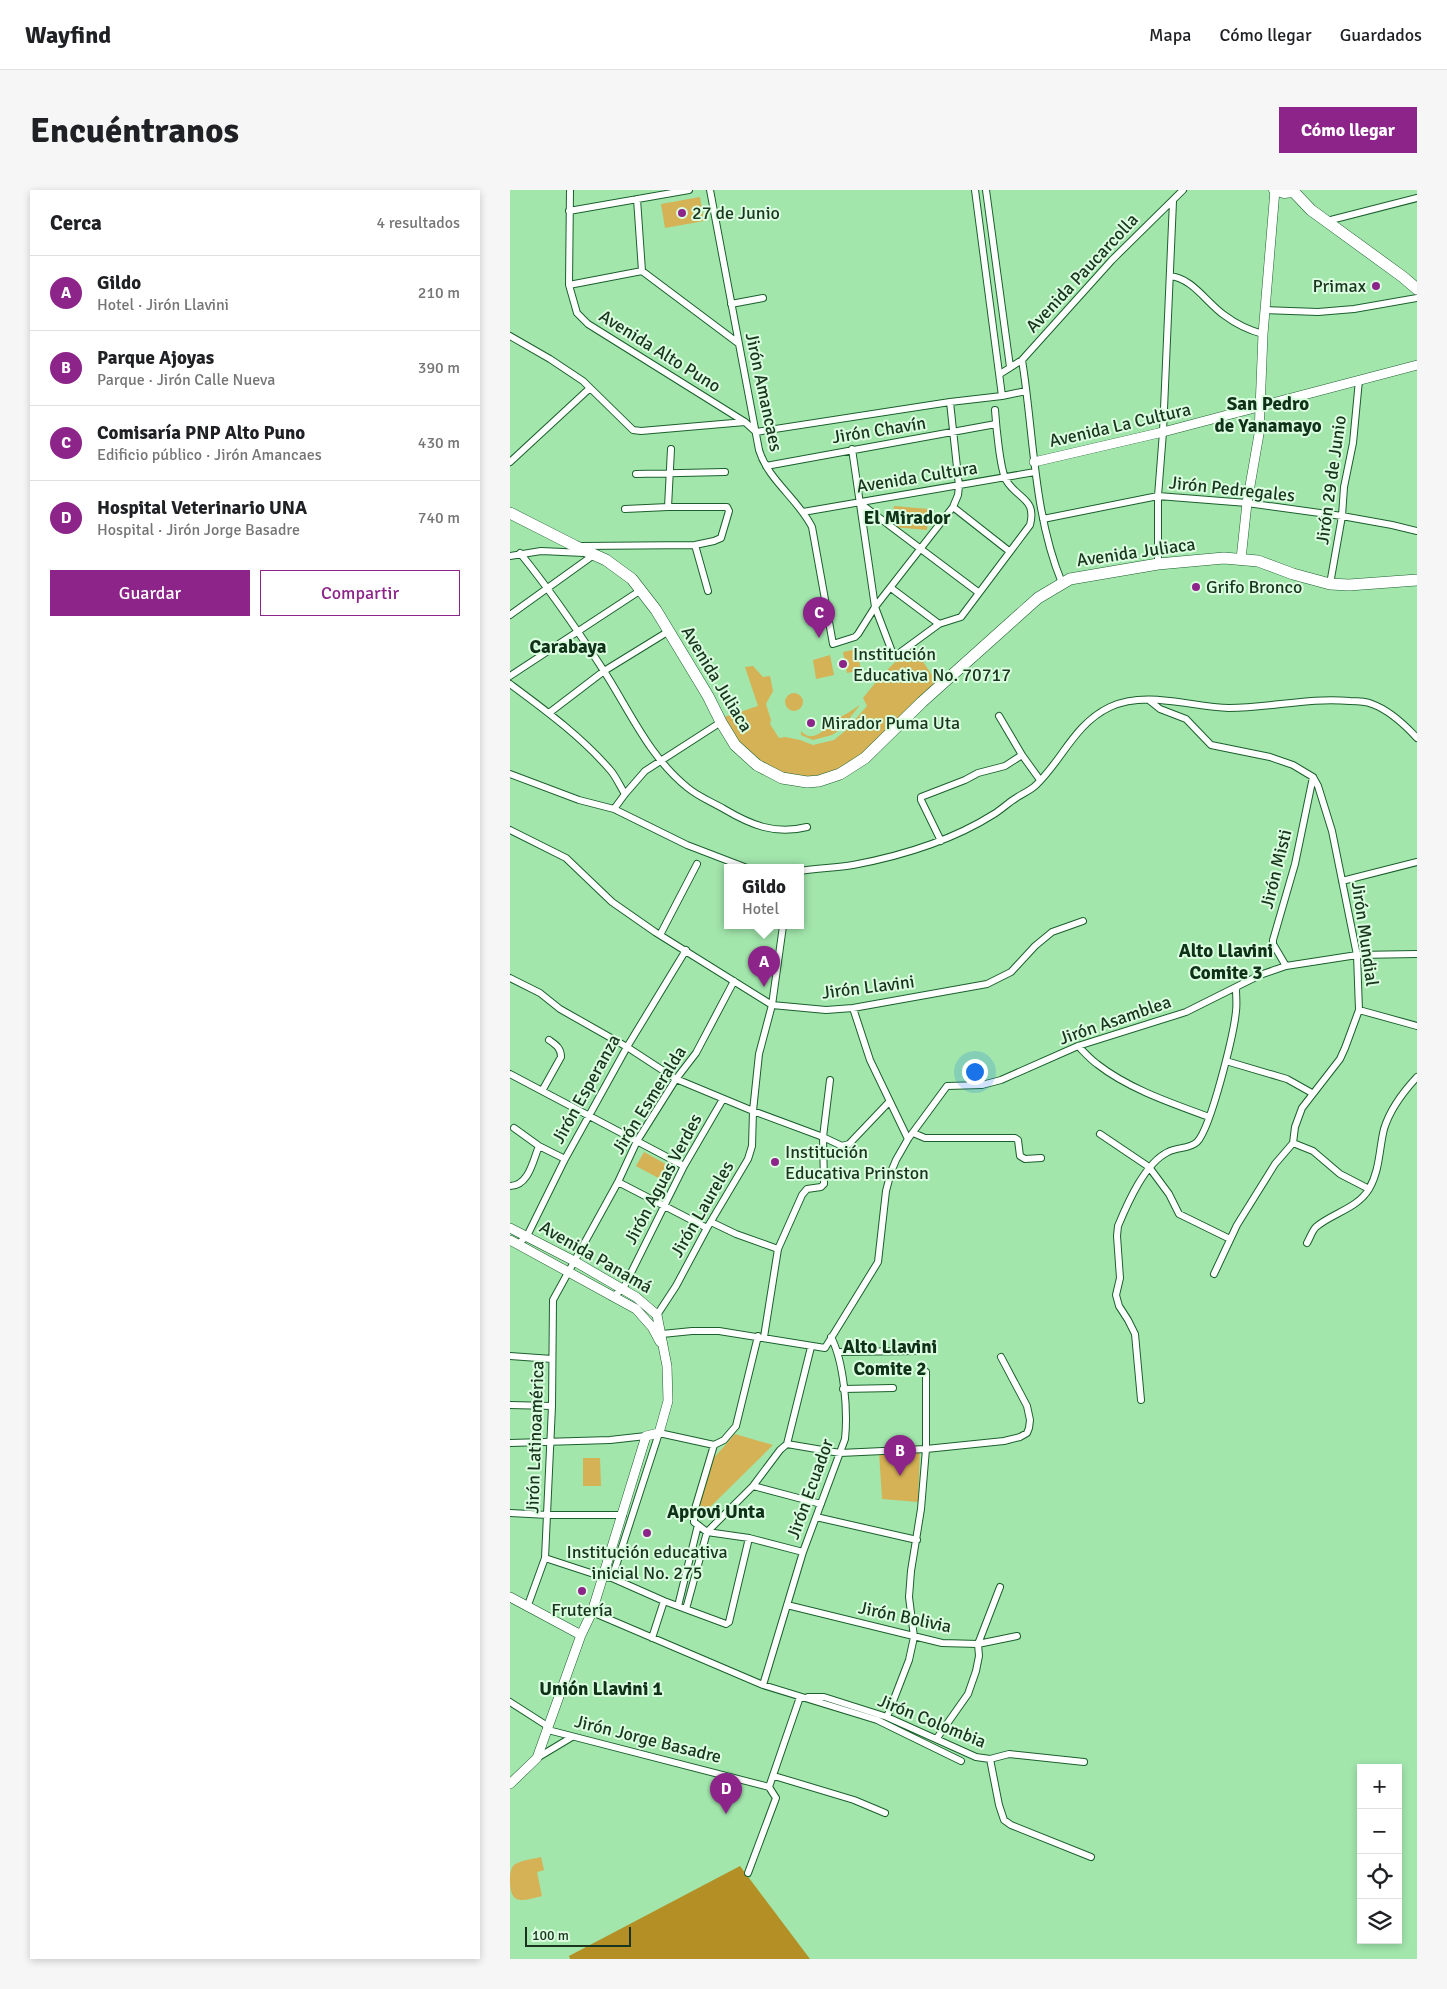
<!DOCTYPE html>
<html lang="es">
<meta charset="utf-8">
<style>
body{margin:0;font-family:Signika,sans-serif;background:#f6f6f6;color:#202124}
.controls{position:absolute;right:15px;bottom:15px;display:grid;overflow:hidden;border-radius:0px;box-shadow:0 2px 8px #0003}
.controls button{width:45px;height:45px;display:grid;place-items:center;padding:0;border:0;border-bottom:1px solid #e0e0e0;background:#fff;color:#202124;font:25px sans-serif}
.scale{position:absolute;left:15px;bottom:12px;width:106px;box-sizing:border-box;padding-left:5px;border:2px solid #19351e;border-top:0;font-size:14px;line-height:18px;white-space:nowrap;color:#19351e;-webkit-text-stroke:4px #dcfee0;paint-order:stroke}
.you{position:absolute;left:464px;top:881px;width:18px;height:18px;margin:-12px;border:4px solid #fff;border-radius:50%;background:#1a73e8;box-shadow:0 0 0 8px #1a73e833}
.badge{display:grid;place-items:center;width:32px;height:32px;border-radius:50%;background:#8c248a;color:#fff;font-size:16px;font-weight:700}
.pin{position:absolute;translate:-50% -41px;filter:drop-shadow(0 1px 2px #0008)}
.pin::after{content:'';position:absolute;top:26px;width:18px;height:15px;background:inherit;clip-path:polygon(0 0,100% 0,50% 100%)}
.popup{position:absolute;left:214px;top:674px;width:80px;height:65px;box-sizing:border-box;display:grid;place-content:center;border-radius:0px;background:#fff;filter:drop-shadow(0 1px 4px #0005);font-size:16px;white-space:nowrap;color:#757577}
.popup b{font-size:19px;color:#202124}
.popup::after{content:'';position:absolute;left:50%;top:100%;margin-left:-10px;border:10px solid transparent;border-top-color:#fff}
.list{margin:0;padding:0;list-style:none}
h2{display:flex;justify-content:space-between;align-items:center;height:65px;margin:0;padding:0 20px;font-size:21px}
h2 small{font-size:16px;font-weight:400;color:#757577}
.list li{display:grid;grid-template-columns:32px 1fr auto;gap:15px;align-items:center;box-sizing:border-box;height:75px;padding:0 20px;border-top:1px solid #e0e0e0}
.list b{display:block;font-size:19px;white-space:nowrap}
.list p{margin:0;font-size:16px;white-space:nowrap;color:#757577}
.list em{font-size:16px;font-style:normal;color:#757577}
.actions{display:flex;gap:10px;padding:15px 20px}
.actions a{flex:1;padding:11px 0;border:1px solid #8c248a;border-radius:0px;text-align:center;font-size:18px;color:#8c248a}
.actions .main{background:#8c248a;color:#fff}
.icon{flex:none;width:28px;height:28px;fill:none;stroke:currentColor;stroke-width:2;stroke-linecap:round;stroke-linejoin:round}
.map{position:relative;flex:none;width:907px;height:1769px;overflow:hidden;border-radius:0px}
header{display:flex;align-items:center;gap:30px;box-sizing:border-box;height:70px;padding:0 25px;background:#fff;border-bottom:1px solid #e0e0e0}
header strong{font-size:24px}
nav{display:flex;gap:28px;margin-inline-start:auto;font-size:18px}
.intro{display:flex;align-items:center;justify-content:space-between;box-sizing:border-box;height:120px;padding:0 30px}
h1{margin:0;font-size:35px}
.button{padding:12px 22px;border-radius:0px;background:#8c248a;color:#fff;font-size:18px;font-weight:700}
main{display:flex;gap:30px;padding:0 30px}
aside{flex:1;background:#fff;border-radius:0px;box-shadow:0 2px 8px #0003}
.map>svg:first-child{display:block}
.green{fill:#d5b255}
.forest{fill:#b38f25}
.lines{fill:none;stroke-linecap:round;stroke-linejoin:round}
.street-casing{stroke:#1b602d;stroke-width:8}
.secondary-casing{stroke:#1b602d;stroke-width:10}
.primary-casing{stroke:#1b602d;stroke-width:11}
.highway-casing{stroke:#1b602d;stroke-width:12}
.street{stroke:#fff;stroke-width:6}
.secondary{stroke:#fff;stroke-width:9}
.primary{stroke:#fff;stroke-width:10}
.highway{stroke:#fff;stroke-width:11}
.poi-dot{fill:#8c248a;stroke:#dcfee0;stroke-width:2}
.labels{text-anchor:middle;stroke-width:4;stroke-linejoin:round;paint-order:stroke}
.poi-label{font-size:18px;fill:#19351e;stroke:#dcfee0;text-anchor:start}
.street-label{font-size:18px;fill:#19351e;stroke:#dcfee0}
.neighbourhood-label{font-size:19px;font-weight:bold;fill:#0e3117;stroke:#dcfee0}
</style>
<header>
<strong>Wayfind</strong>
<nav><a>Mapa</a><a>Cómo llegar</a><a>Guardados</a></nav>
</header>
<div class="intro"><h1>Encuéntranos</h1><a class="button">Cómo llegar</a></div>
<main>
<aside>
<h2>Cerca<small>4 resultados</small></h2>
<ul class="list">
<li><span class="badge">A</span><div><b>Gildo</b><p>Hotel · Jirón Llavini</p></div><em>210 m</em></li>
<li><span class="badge">B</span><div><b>Parque Ajoyas</b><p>Parque · Jirón Calle Nueva</p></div><em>390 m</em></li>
<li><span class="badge">C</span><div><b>Comisaría PNP Alto Puno</b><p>Edificio público · Jirón Amancaes</p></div><em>430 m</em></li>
<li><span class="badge">D</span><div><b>Hospital Veterinario UNA</b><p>Hospital · Jirón Jorge Basadre</p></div><em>740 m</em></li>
</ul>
<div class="actions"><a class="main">Guardar</a><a>Compartir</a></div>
</aside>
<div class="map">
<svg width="907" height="1769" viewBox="0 0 907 1769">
<rect width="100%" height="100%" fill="#a2e6ac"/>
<path class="green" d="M 190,7 L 194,31 L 155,38 L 151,14 Z
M 384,316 L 419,319 L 417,340 L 382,337 Z
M 404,458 L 430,497 L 343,573 L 319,584 L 302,587 L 284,586 L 269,583 L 235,562 L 211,528 L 248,516 L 235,477 L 243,476 L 253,487 L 260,486 L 263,501 L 256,514 L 261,530 L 260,534 L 269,548 L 275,547 L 290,550 L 303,555 L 324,550 L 335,541 L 357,516 L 353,508 C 367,490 385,469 404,458 Z
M 347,459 L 351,480 L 337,483 L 333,462 Z
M 320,465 L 324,485 L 306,489 L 303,470 Z
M275 512a9 9 0 1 1 18 0a9 9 0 1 1-18 0Z
M 350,515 L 331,539 L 322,545 L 303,550 L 291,545 L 291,541 C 300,551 308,545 317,538 L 316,537 L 321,533 L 323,534 L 328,531 L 327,529 C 336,524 341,521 350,515 Z
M 134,962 L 161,977 L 154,991 L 126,976 Z
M 225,1244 L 263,1255 L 191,1326 L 187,1327 L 186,1324 L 201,1271 Z
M 410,1259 L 408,1312 L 372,1309 L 369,1262 Z
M 73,1268 L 90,1268 L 91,1296 L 73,1296 Z
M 31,1667 L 34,1680 L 27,1682 L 32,1706 C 12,1711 0,1716 0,1690 C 0,1685 0,1679 4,1675 C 11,1670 23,1669 31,1667 Z"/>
<path class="forest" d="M 230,1676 L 300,1769 L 60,1769 L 59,1766 Z"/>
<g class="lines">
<defs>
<path id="street" d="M 60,0 L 59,95 L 67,123 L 78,134 L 235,232 L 246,242 L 440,212 L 492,206 L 516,201
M 200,0 L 249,260 C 258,290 288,309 302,337 L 323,454 L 345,447 L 348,444 L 365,417 L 443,317 L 448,305 L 449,296 L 440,212
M 465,0 L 492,206
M 476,0 L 500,177
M 127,9 L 132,81
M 59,21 L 179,0
M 817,31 L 907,8
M 660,86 C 682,88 696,112 714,125 C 726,134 738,140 753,144
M 59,95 L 132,81 L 228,153
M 221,114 L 253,108
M 754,120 L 808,122 L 844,119 L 907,108
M 0,146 L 40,169 L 73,191 L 123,240 L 131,241 L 235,232
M 512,170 C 524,244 523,323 552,393
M 490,184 L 512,170 L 602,70 L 673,0
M 342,259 L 365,417 L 384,467 L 429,434 L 451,427 L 520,335 C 527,308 507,309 496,290 C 490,279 486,234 485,220
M 0,272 L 80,198
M 256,276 L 486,234
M 126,284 L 215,282
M 351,314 L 468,402
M 158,317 L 161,259
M 443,317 L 499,361
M 293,322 L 525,282
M 533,329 L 648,306 L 737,313 L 832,326 L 882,335 L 907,341
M 185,355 L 198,401
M 71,356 L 185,355 L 204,351 L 211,348 L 219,321 L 217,317 L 158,317 L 115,319
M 10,363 C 40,400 66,438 92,478 C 119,519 138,566 178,598 C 189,607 202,612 214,619 C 241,635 265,645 297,637
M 0,366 L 31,361 L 74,363
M 648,374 L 648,306 L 653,242 L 663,11
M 820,394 L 832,326 L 834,297 L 843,253 L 849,190
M 381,398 L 429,434
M 0,425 L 85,364
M 0,486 L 131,400
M 0,494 C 35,520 72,547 101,581 C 106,587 110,596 115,604
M 640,511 L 650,519 L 676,529 L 701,555 L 760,567 L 783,575 L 803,587 L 808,596 L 822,641 L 847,765 L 849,820 L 835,858 L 830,869 L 792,918 L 785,937 L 783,953 L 765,974 L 727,1035 L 704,1084
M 39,523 L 94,481 L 159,441
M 489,526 L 512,565 L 530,590
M 0,584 L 69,610 L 104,619 L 177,655 L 237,678
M 104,619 L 115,604 L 135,581 L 211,532
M 0,640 L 56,668 L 102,712 L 145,742 L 262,815 L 316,820 L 343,818 L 477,794 L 501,782 L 525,756 L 542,742 L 573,731
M 431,651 L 411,610 L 411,607 L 455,590 L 468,583 L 495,576 L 512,565
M 290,681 C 308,678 326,678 343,675 C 391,666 443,650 484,624 C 492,619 498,613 506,608 C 512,604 519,601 525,596 C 552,571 564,534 600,517 C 636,500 681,517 719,518 C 760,518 799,507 840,511 C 847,511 855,511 862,514 C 879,520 895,535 907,548
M 832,691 L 907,672
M 150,745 L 187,674
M 776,776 L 763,754 L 763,750 L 785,674 L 803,587
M 0,788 L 30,803 L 50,819 L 117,857 L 166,889 L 243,921 L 313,947 L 332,956 L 339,954 L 379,912
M 343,818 L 360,870 L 398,949
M 849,820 L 907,836
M 568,856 C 574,862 580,869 587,874 C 619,899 661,913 699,927
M 716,871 L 777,889 L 802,903
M 0,884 L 174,976
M 32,901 L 51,867 C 51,858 46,855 39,850
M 4,938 L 29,956 L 55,969
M 403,943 L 415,948 L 505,948 L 508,950 L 510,966 L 515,969 L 531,968
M 590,944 L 639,977 L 659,1004 L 669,1024 L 720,1049
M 783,953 L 803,961 L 830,984 L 859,999
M 108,992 L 197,1038
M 0,996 C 19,996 23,970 29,956
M 201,1032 L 226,1044 L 268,1059
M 797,1053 C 800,1048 802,1041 806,1037 C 822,1023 847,1019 859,999 C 870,980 869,959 874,939 C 880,919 893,902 907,887
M 8,1054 L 17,1046 L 55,969 L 117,857 L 176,760
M 102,1107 L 113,1099 L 174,976 L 213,909
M 147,1125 L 166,1096 L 197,1038 L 238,969 L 242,956 L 243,921 L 249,864 L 262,815 L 273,736
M 152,1144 L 182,1141 L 209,1141 L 315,1158 L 368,1072 L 376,1001 L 381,982 L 386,970 L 398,949 L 437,896 L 472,895 L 491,890 L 568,856 L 676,822 L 750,785 L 776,776 L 847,765 L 907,764
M 254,1147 L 268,1059 L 292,1005 L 297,999 L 311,997 L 314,994 L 313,947 L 320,890
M 328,1162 L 407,1161
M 0,1166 L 42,1169
M 333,1199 L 383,1198
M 631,1210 L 625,1144 L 618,1130 L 609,1116 L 606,1105 L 610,1088 L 607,1046 L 608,1036 C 618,1012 635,973 658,962 C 667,957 680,959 687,952 C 701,938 724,843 726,821 C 727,814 726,806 726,798
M 0,1215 L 42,1216
M 0,1253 L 100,1250 L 136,1246
M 277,1254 L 330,1263 L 416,1259 L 494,1251 L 510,1247 L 517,1243 L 519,1238 L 520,1230 L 517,1216 L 491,1167
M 204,1255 L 184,1322 L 184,1332 L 197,1342 L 239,1348 L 293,1362
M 243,1296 L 311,1314
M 0,1323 L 38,1325 L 113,1325
M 306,1327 L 407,1350
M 35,1368 L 93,1387 L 102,1388 L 154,1411 L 216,1434 L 219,1432 L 239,1348
M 102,1388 L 149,1243 L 204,1255 L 214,1250 L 226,1236 L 248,1146
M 18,1415 L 35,1368 L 42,1216 L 43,1110 L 108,992 L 127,951 L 166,889 L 186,863 L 224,791
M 277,1415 L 432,1453 L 468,1454 L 507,1446
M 168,1416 L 188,1335
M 176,1419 L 197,1342 L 243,1296 L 270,1260 L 277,1254 L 301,1157
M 82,1422 L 253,1495 L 367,1530 L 451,1571
M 142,1448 L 154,1411
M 253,1495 L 293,1362 L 335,1249 C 338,1220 334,1172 321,1147
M 298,1507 L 314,1507 L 377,1527 L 466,1567 L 480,1569 L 499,1564 L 574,1572
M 0,1512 L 39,1537
M 377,1527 L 399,1470 L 404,1447 L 399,1407 L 401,1381 L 411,1319 L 416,1259 L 416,1182
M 38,1540 L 259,1597
M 427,1548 L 458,1504 L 466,1481 L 469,1466 L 468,1454 L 490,1397
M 27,1568 L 62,1547
M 480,1569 L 489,1615 L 494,1630 L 501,1635 L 581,1667
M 264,1586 L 344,1610 L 375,1623
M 259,1597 L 290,1507
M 238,1683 L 266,1608 L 259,1597"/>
<path id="secondary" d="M 524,272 L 653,242 L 907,175
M 731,369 L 737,313 L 749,244 L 753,144 L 765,0
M 0,1038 L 64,1071 L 126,1107 L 147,1125 L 157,1176 L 158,1211 L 149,1243 L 136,1246 L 82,1422 L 71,1445 L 27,1568 L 0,1594
M 0,1050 L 126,1119 L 142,1137 L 150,1152
M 0,1407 L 71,1445"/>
<path id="primary" d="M 764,0 L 774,3 L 783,2"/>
<path id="highway" d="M 782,0 L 801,20 L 893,87 L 907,99
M 0,323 L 65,356 L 96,370 L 122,389 L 146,420 L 198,506 L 211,532 L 225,555 L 247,575 L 272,588 L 297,592 L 309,591 L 330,584 L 355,568 L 412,512 L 528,408 L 560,389 L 648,374 L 714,368 L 748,371 L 783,384 L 820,394 L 839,395 L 907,390"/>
</defs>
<use href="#street" class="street-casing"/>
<use href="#secondary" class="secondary-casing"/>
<use href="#primary" class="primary-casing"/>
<use href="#highway" class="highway-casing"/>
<use href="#street" class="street"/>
<use href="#secondary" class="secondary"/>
<use href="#primary" class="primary"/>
<use href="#highway" class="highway"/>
</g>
<g class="poi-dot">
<circle cx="172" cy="23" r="5"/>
<circle cx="866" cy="96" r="5"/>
<circle cx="686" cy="397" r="5"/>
<circle cx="333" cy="474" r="5"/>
<circle cx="301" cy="533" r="5"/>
<circle cx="265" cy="972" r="5"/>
<circle cx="137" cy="1343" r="5"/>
<circle cx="72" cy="1401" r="5"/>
</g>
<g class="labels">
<g class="poi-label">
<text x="182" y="29">27 de Junio</text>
<text x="856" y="102" text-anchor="end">Primax</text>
<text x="696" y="403">Grifo Bronco</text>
<text x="343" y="470">Institución<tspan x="343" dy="21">Educativa No. 70717</tspan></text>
<text x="311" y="539">Mirador Puma Uta</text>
<text x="275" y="968">Institución<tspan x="275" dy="21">Educativa Prinston</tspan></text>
<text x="137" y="1368" text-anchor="middle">Institución educativa<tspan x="137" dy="21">inicial No. 275</tspan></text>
<text x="72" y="1426" text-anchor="middle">Frutería</text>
</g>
<g class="street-label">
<text transform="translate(572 83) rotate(-47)" y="6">Avenida Paucarcolla</text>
<text transform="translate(150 161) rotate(32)" y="6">Avenida Alto Puno</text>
<text transform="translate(254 202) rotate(78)" y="6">Jirón Amancaes</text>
<text transform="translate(610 235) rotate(-13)" y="6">Avenida La Cultura</text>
<text transform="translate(369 240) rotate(-9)" y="6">Jirón Chavín</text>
<text transform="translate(407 287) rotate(-9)" y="6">Avenida Cultura</text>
<text transform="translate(821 290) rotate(-82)" y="6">Jirón 29 de Junio</text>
<text transform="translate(722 299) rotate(6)" y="6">Jirón Pedregales</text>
<text transform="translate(626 362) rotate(-8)" y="6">Avenida Juliaca</text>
<text transform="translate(207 489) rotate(59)" y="6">Avenida Juliaca</text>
<text transform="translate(766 679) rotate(-76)" y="6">Jirón Misti</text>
<text transform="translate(855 744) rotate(82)" y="6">Jirón Mundial</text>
<text transform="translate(358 797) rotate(-7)" y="6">Jirón Llavini</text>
<text transform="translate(605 830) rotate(-19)" y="6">Jirón Asamblea</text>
<text transform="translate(76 899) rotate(-61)" y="6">Jirón Esperanza</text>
<text transform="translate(139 910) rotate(-58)" y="6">Jirón Esmeralda</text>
<text transform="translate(153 989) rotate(-62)" y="6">Jirón Aguas Verdes</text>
<text transform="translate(192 1019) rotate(-60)" y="6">Jirón Laureles</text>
<text transform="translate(86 1067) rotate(30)" y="6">Avenida Panamá</text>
<text transform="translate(25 1247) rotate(-88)" y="6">Jirón Latinoamérica</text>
<text transform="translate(300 1299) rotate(-70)" y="6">Jirón Ecuador</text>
<text transform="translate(395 1427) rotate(12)" y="6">Jirón Bolivia</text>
<text transform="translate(422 1531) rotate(22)" y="6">Jirón Colombia</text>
<text transform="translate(138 1549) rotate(14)" y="6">Jirón Jorge Basadre</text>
</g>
<g class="neighbourhood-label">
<text x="758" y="220">San Pedro<tspan x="758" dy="22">de Yanamayo</tspan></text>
<text x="397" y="334">El Mirador</text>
<text x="58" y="463">Carabaya</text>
<text x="716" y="767">Alto Llavini<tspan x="716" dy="22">Comite 3</tspan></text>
<text x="380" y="1163">Alto Llavini<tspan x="380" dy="22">Comite 2</tspan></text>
<text x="206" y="1328">Aprovi Unta</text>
<text x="91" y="1505">Unión Llavini 1</text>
</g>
</g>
</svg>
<div class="controls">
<button>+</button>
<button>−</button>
<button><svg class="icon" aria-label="locate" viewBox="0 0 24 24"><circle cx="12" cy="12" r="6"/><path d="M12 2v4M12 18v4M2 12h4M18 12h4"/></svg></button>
<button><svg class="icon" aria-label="layers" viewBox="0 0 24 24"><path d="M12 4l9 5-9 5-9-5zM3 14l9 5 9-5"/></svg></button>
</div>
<div class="scale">100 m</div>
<div class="you"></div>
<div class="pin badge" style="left:254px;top:797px">A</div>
<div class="popup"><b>Gildo</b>Hotel</div>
<div class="pin badge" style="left:390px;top:1286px">B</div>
<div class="pin badge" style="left:309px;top:448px">C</div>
<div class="pin badge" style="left:216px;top:1624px">D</div>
</div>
</main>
